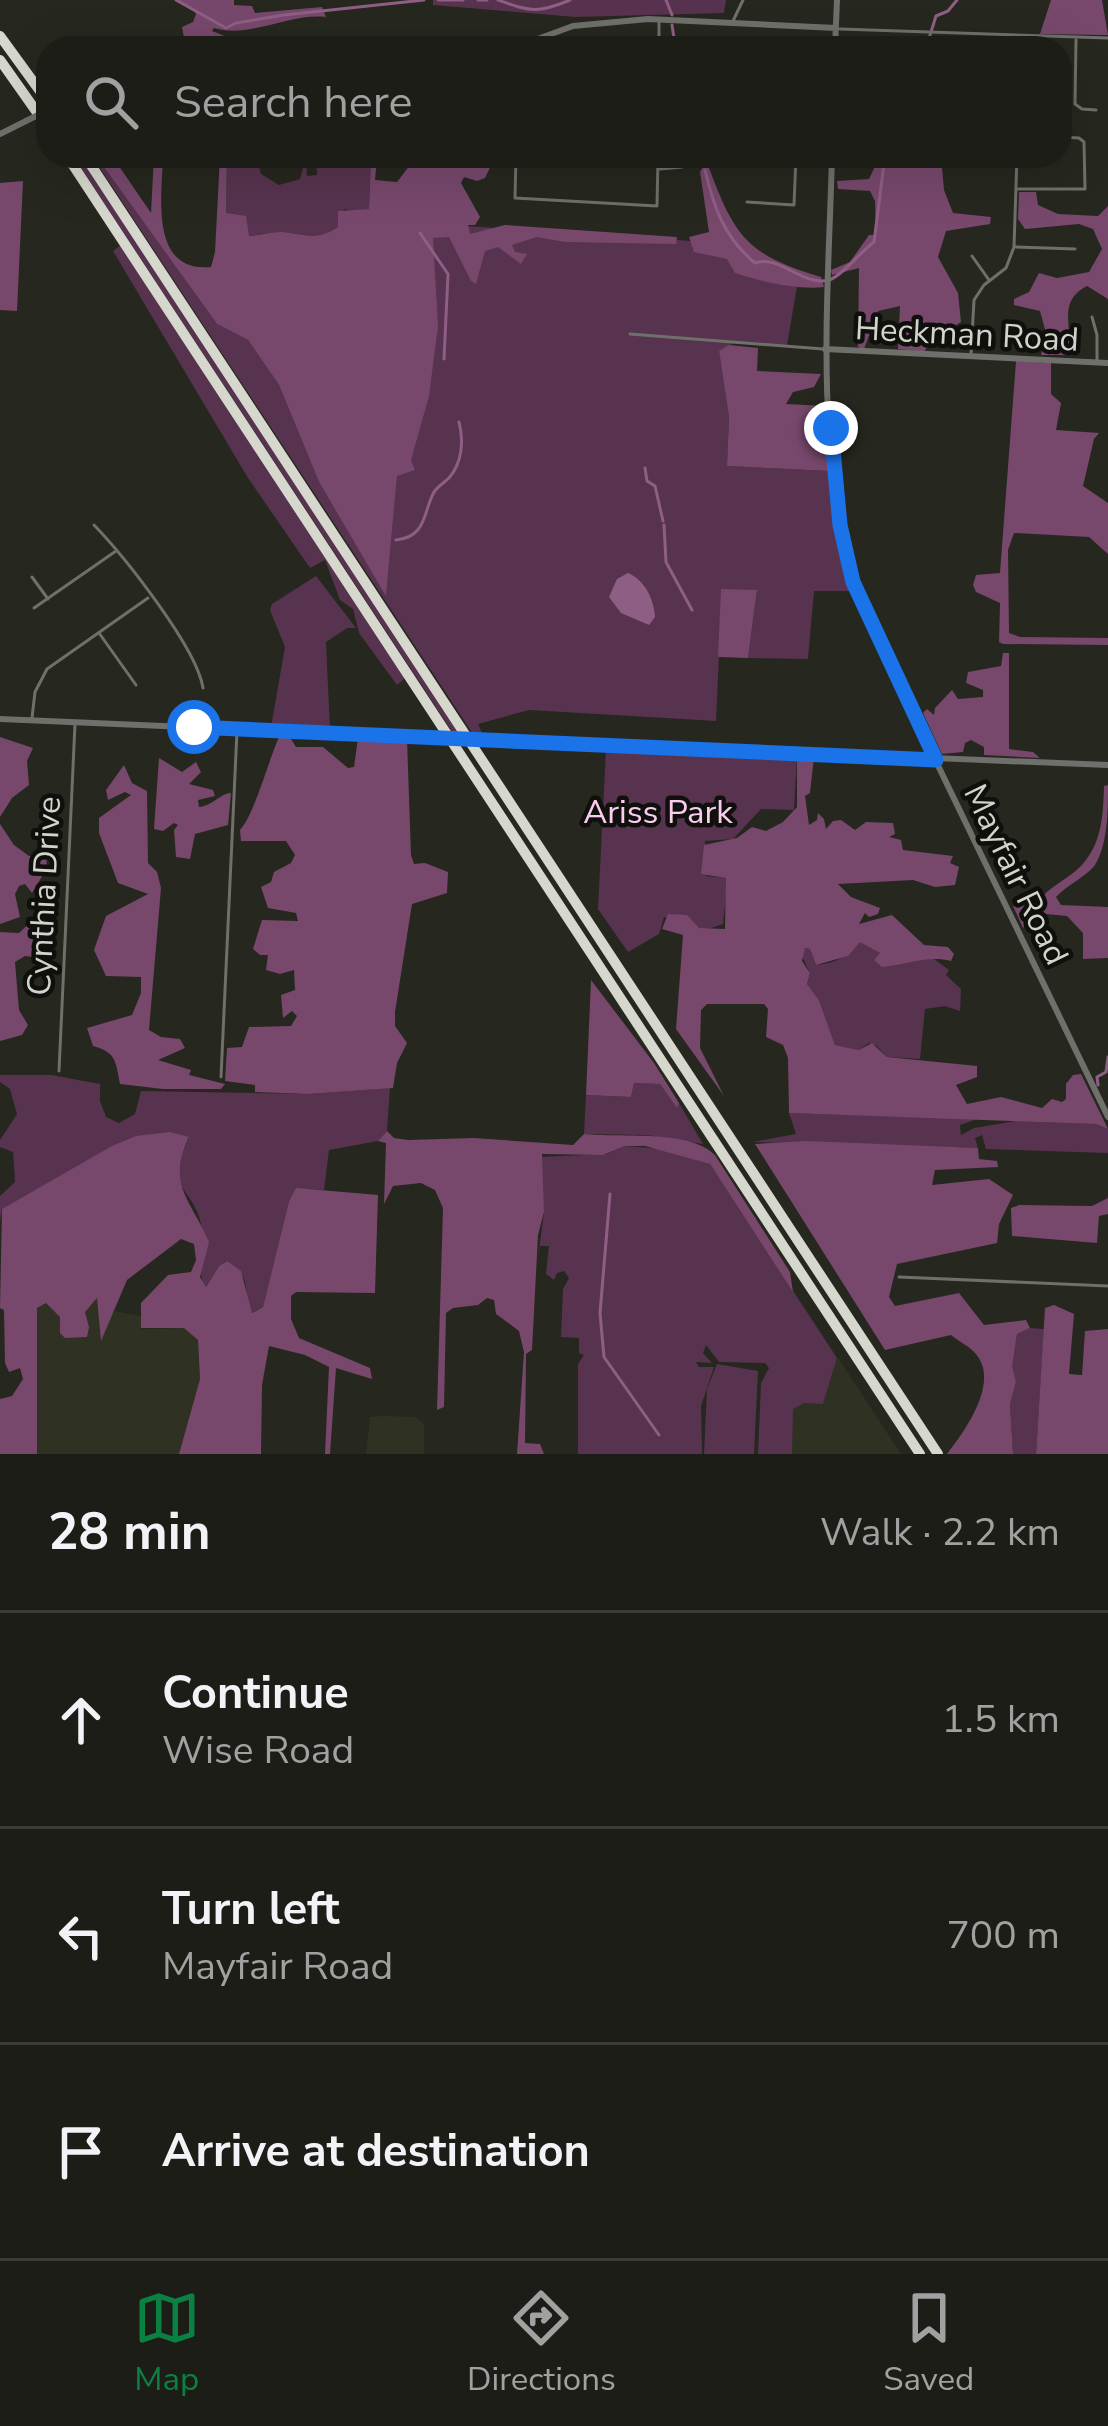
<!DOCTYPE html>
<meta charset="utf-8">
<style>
body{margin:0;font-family:"Nunito Sans",sans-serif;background:#292a23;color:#f1f3f6}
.stop{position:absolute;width:36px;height:36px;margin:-27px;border:9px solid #1a73e8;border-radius:50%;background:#fff}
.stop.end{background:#1a73e8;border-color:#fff;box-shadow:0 3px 12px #0008}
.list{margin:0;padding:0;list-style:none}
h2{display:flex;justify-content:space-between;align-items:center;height:156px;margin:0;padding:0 48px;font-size:51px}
h2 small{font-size:39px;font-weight:400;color:#a0a2a1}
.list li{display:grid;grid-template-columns:78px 1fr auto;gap:36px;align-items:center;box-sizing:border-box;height:216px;padding:0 48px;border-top:3px solid #3a3b35}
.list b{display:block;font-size:45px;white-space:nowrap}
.list p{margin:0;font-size:39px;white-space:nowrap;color:#a0a2a1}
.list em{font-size:39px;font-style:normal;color:#a0a2a1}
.icon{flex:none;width:66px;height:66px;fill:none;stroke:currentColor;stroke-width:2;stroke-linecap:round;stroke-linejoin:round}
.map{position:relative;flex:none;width:1108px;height:1454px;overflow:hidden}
.search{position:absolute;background:#1c1d16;box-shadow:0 12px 48px #0002;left:36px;right:36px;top:36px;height:132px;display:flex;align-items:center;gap:30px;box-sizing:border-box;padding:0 42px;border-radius:36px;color:#a0a2a1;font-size:45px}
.sheet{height:804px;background:#1c1d16}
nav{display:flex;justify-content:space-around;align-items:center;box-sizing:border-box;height:168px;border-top:3px solid #3a3b35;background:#1c1d16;font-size:33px;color:#a0a2a1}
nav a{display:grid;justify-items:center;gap:6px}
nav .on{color:#0b8043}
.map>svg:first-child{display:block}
.built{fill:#2f3122}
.green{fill:#57334f}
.forest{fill:#77486c}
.water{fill:#8f5e84}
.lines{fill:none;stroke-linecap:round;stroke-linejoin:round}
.stream{stroke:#8f5e84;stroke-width:3}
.minor{stroke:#6f706b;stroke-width:3}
.tertiary{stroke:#6f706b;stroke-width:6}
.motorway{stroke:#d6d8cd;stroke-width:10}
.tertiary-bridge{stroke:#6f706b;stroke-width:6}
.route{stroke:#1a73e8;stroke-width:15}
.labels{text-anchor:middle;stroke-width:9;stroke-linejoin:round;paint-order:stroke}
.street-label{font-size:33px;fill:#d2d3cd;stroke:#0f0f0c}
.park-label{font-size:33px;fill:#faccee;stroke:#0f0f0c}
</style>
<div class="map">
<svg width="1108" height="1454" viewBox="0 0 1108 1454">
<rect width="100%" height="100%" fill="#26271e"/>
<path class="built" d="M 98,1297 L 101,1339 L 106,1320 L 115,1311 L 141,1316 L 141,1329 L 185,1328 L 198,1340 L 200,1379 L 179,1454 L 37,1454 L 37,1308 L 46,1302 L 52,1308 L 60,1317 L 60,1333 L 89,1327 L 84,1312 Z
M 837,1358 L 839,1359 L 901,1454 L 792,1454 L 792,1409 L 804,1403 L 823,1404 Z
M 383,1416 L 415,1417 L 424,1424 L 424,1454 L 366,1454 L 370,1417 Z"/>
<path class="green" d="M 433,0 L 726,0 L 724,13 L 575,17 L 433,5 Z
M 73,156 L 80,156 L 461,736 L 455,736 Z
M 92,156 L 96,156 L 217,324 L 248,340 L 279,385 L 319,482 L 386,594 L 420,223 L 691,241 L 799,275 L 787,345 L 735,342 L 719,351 L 729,417 L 727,466 L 830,471 L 839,546 L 852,591 L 814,591 L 808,659 L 748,658 L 757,591 L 722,590 L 716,721 L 529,710 L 478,724 L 484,738 L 475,737 Z
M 227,156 L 256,156 L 261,174 L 279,185 L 300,179 L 303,168 L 299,156 L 306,156 L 307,176 L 317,175 L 316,157 L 371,156 L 369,209 L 357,212 L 344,209 L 338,227 C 321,239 309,236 290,233 C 278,230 261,235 249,236 L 226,214 Z
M 121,245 L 405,678 L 397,685 L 359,633 L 353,609 L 340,600 L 325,560 L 310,568 L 248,478 L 113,251 Z
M 316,576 L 356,628 L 347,628 L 326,642 L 330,730 L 271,727 L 285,647 L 270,610 L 272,604 Z
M 606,749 L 797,756 L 794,810 L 761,809 L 733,839 L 705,841 L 706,876 L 728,878 L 723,924 L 702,931 L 664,917 L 659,934 L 628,952 L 598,909 Z
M 860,941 L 880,953 L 930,956 L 949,970 L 946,975 L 961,989 L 960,1011 L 945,1006 L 925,1009 L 920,1059 L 887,1057 L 877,1046 L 869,1043 L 859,1050 L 835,1045 L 819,1000 L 807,984 L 810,973 L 802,956 L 805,948 L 810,949 L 816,965 C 836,963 848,957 860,941 Z
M 0,1075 L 51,1075 L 100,1084 L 100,1101 L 106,1117 L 119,1123 L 135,1114 L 141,1091 L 308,1094 L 390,1088 L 387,1131 L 378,1141 L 329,1150 L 324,1190 L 296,1189 L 289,1201 L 263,1307 L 251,1313 C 242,1287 253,1278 226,1261 L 219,1266 L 205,1288 C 196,1269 204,1250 202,1229 C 196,1187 162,1193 189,1138 L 62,1176 L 2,1209 L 0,1220 L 0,1196 L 15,1182 L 13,1152 L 0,1147 L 0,1140 L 17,1114 L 10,1089 L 0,1082 Z
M 634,1083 L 660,1084 L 677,1107 L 679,1103 L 703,1144 L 646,1135 L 584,1134 L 586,1095 L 631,1097 Z
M 789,1113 L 977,1119 L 960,1125 L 961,1135 L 974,1128 L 1016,1121 L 1094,1124 L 1108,1129 L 1108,1153 L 986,1149 L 982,1135 L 975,1138 L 978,1148 L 753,1142 L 796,1134 Z
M 625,1146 L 664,1149 L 710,1164 L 837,1358 L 823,1404 L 804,1403 L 793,1409 L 792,1454 L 758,1454 L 761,1383 L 769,1368 L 765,1363 L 719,1362 L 706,1345 L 703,1353 L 712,1363 L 696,1362 L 699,1367 L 714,1367 L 701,1406 L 702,1454 L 578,1454 L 578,1364 L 584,1355 L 579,1353 L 579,1338 L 561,1337 L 563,1289 L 569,1278 L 564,1271 L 557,1273 L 554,1280 L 546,1274 L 549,1246 L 540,1246 L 537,1266 L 544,1212 L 539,1157 L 607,1154 Z
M 1030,1328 L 1044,1329 L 1036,1454 L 1013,1454 L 1010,1404 L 1016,1382 L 1011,1367 L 1017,1334 Z
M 717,1364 L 758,1371 L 754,1454 L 704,1454 L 707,1389 Z"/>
<path class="forest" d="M 176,0 L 234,0 L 234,5 L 252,6 L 255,13 L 322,7 L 326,17 C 289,13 249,39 214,28 L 212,31 L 227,37 L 227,42 L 213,43 L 212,48 L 186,48 L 182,27 L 193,22 L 196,14 L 194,9 Z
M 1051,0 L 1102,0 L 1108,35 L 1040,34 Z
M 96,156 L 112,156 L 151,213 L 154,156 L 163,156 C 162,195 149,273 211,267 L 215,252 L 220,156 L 227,156 L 226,213 L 246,216 L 249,236 C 262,235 278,230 290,233 C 309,236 320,239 338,227 L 338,211 L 369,209 L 371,156 L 377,158 L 375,180 L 397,182 L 417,156 L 448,160 L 450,156 L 484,156 L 493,161 L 485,178 L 477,181 L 464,177 L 461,183 L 480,217 L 475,225 L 468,225 L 470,234 L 505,225 L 677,237 L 676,244 L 565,242 L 537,237 L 512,245 L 515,252 L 527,254 L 521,264 L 498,247 L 485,251 L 476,284 L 471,281 L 449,237 L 433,238 L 438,326 L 429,396 L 411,460 L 415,470 L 397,476 L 386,596 L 319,482 L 279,385 L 248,340 L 217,324 Z
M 880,156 L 941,156 L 944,190 L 953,213 L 991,217 L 990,224 L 946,231 L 938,257 L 958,293 L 961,322 L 931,341 L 924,352 L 898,349 L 900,306 L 878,311 L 864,349 L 858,347 L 859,268 L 832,275 L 831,270 L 850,262 L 869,235 L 876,235 L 875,201 L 870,191 L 838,189 L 837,181 L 869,179 Z
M 703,167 L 709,168 C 735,237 747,255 821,277 L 824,287 C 798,290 762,282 735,273 L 727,259 L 694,252 L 689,237 L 709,232 L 700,172 Z
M 23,181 L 17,311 L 0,310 L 0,183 Z
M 1019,192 L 1036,192 L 1038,205 L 1058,214 L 1098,216 L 1108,206 L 1108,299 L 1087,286 C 1056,302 1074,327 1068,355 L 1041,355 L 1046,333 L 1040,311 L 1014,305 L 1014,299 L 1029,292 L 1039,273 L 1057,278 L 1089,272 L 1102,249 L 1093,229 L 1079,224 L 1025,229 L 1018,219 Z
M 729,345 L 758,348 L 757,371 L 821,374 L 814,387 L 793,392 L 786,404 L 826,406 L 830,471 L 727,466 L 729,417 L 719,351 Z
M 1016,361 L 1051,363 L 1051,394 L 1061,403 L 1056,430 L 1099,433 L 1094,439 L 1083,486 L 1108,503 L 1108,554 L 1089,537 L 1014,533 L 1008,550 L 1009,633 L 1020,637 L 1108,638 L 1108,645 L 1003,644 L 999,642 L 1000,603 L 976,592 L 973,585 L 976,575 L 1000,573 Z
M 721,589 L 757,590 L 748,658 L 718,657 Z
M 1003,653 L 1009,653 L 1009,749 L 1033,752 L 1040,758 L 984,755 L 984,747 L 971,740 L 965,743 L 963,752 L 942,754 L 923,713 L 927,709 L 934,715 L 935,708 L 952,690 L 958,699 L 983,697 L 983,690 L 966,683 L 968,672 L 1001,666 Z
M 280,735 L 291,739 L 296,747 L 323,747 L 348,768 L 354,767 L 358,738 L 407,739 L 411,855 L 414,864 L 425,863 L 448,872 L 447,893 L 412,904 L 395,1012 L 395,1026 L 407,1043 L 397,1063 L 393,1088 L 308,1094 L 255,1092 L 255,1085 L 225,1081 L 227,1048 L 242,1047 L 249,1027 L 291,1026 L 297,1016 L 292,1011 L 283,1018 L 281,995 L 295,990 L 294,970 L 280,974 L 266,970 L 268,955 L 260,955 L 253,949 L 262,920 L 298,921 L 296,913 L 268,908 L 261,887 L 271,882 L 274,872 L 291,863 L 295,855 L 286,841 L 241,841 L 240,830 C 254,816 269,758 280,735 Z
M 0,737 L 33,748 L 27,761 L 29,785 L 12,798 L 0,817 Z
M 797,756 L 814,757 L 810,793 L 805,796 L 809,825 L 817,820 L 818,813 L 824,819 L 826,829 L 833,821 L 841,820 L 855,830 L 866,822 L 893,823 L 895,834 L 889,837 L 901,840 L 903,850 L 953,856 L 950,863 L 959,867 L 955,885 L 935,887 L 913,880 L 838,884 L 851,897 L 880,908 L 878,914 L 869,917 L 865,913 L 859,924 L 892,915 L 924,945 L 948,947 L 954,954 L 951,961 C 927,955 907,965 882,967 L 874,960 L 880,953 L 860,942 L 848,956 L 816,965 L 810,949 L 805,948 L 802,961 L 810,973 L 807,984 L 819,1000 L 835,1045 L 859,1050 L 872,1043 L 887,1057 L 977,1066 L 977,1077 L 956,1085 L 967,1104 L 1001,1097 L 1042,1108 L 1052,1099 L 1062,1102 L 1066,1099 L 1066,1084 L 1073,1075 L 1081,1074 L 1108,1129 L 1095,1124 L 789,1113 L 788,1058 L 783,1045 L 766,1037 L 768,1009 L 764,1004 L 707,1004 L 701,1010 L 700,1048 L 724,1096 L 676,1029 L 683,935 L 662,929 L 668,914 L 687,915 L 699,928 L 725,929 L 726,878 L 701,874 L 704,845 L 737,838 L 752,827 L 766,831 L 783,822 L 797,807 Z
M 159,758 L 182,772 L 196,762 L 201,772 L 189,784 L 213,790 L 215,796 L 198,800 L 199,807 C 212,806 221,793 231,793 L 228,825 L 195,834 L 190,859 L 176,857 L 174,830 L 178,825 L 174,823 L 163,831 L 154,829 Z
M 124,765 L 132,783 L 147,791 L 148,863 L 157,872 L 161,888 L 149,1030 L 161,1037 L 180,1039 L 185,1048 L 158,1060 L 191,1070 L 189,1075 L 225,1084 L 221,1089 L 163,1089 L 120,1084 C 116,1062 116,1052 93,1046 L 87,1028 L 132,1015 L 141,993 L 141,977 L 106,976 L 94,950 L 106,916 L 148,894 L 118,883 L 99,833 L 99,818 L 131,795 L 125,792 L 108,800 L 106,790 Z
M 1108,785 C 1108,810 1108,844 1095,865 C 1087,876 1067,885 1056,897 L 1061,905 L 1108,907 L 1108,958 L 1083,959 L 1083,933 L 1067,916 L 1035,913 L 1023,928 L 1013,906 L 1037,903 C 1049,886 1067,880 1081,866 C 1102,843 1103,817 1104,786 Z
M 0,824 L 14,845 L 29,856 L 46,853 L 47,868 L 32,893 L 25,884 L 19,886 L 15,894 L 20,917 L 0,924 Z
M 36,917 L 46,920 L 49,931 L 42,958 L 25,956 L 15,962 L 19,1010 L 28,1025 L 22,1035 L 0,1041 L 0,932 L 19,933 Z
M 591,980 L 654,1063 L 679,1103 L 677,1108 L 660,1084 L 634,1083 L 631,1097 L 586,1095 Z
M 387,1131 L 394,1138 L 408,1140 L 474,1138 L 573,1145 L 584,1134 C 621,1138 689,1129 715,1155 L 790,1272 L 793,1292 L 710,1164 L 645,1146 L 625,1146 L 603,1155 L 542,1154 L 544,1212 L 538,1235 L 532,1350 L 526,1354 L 525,1443 L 540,1444 L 544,1454 L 517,1454 L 524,1352 L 519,1331 L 496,1314 L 494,1300 L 487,1298 L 478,1305 L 453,1308 L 446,1313 L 444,1407 L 437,1410 L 443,1208 L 435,1190 L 421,1183 L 393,1186 L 384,1204 L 386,1143 L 378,1141 Z
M 170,1132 L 189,1137 C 166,1185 191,1199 209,1242 L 200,1277 L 206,1287 L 219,1266 L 227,1261 L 241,1271 L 252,1313 L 263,1307 L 289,1201 L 296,1188 L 378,1195 L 375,1293 L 296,1292 L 291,1296 L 291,1319 L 299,1338 L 370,1368 L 372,1379 L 336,1368 L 330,1454 L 325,1454 L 329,1367 L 305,1355 L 269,1346 L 262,1385 L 261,1454 L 179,1454 L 200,1379 L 198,1340 L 184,1328 L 141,1328 L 141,1303 L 168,1275 L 191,1272 L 196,1260 L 194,1244 L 181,1239 L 127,1280 L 101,1341 L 97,1298 L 85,1312 L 89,1327 L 87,1337 L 65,1338 L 60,1333 L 60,1317 L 46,1303 L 37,1308 L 37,1454 L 0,1454 L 0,1399 L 12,1396 L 23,1379 L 20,1368 L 9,1372 L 5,1363 L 4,1310 L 0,1308 L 2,1209 L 112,1146 L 136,1136 Z
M 807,1141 L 978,1148 L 979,1159 L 997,1161 L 998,1167 L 935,1170 L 932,1185 L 989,1179 L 1013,1195 L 999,1224 L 997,1243 L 897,1264 L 889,1297 L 895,1306 L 959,1293 L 984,1325 L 1026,1320 L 1030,1328 L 1017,1334 L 1012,1366 L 1016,1382 L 1010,1404 L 1013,1454 L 947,1454 C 965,1431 1001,1381 975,1353 C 969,1346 958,1341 951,1335 L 885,1350 L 755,1144 Z
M 1108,1198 L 1108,1214 L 1099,1216 L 1097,1243 L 1012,1236 L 1011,1208 L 1019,1205 L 1092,1206 Z
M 1054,1305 L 1074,1314 L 1069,1374 L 1082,1375 L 1085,1331 L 1108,1329 L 1108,1454 L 1036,1454 L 1045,1308 Z"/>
<path class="water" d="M 628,573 C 645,580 654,600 655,617 L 649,625 L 621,613 L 609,597 L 617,579 Z"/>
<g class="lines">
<path class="stream" d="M 176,0 L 226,28 L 236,23 L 284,15 L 424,0
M 438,0 L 463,0
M 478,0 L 487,0
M 498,0 C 529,11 537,14 570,0
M 666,0 L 672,15
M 672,25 L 675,45
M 926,48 L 936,16 L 948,11 L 957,0
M 705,170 C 714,208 724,237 755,263 C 779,254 803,287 829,280 C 841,277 861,251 874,242 L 885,156
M 420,233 L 448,274 L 444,359
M 645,468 L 647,481 L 655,486 L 663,521
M 664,525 L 666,562 L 692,610
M 396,540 C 427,537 423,512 434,492 C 436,488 446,481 449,478 C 462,463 464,441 459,422
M 1098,1085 L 1097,1077 L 1106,1072 L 1108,1057
M 610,1194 L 600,1313 L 604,1357 L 659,1435"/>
<path class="minor" d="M 733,21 L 743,0
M 840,29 L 1108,38
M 1076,40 L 1075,104 L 1082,109 L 1096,110
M 659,48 L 659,20
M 516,156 L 515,198 L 657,206 L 658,156
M 660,169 L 682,167 L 700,156
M 1018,189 L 1085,189 L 1084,142 L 1079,138 L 1060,137
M 747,202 L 794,205 L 796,156
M 1016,247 L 1075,249
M 972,256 L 989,280
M 1092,317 L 1097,335 L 1097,361
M 630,334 L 823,349
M 971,354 L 974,300 L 984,285 L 1006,268 L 1014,247 L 1017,156
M 94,525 C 124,556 197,648 203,688
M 32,577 L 48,599
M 34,608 L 116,551
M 99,633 L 136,685
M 32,718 L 35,692 L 47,669 L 148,598
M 59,1071 L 75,724
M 221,1077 L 237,731
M 899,1277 L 1108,1286"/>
<path class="tertiary" d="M 513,48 L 573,26 L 648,19 L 836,28
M 835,48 L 837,0
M 0,134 L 26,121
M 832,156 C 828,311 810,483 872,629 L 1108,1117
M 825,349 L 1108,363
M 0,719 L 440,738
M 486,740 L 1108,765"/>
<path class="motorway" d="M 0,36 L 48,102
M 0,60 L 48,128
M 67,156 L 920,1454
M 85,156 L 938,1454"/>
<path class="tertiary-bridge" d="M 26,121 L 48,110
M 440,738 L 486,740"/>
</g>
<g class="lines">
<path class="route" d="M 194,727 L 936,760 L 853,582 L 840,525 L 831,428"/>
</g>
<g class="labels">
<g class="street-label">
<text transform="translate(967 333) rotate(3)" y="12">Heckman Road</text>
<text transform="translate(1017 874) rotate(64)" y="12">Mayfair Road</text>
<text transform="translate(43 896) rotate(-87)" y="12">Cynthia Drive</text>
</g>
<g class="park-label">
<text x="658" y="823">Ariss Park</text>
</g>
</g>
</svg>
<div class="stop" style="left:194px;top:727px"></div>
<div class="stop end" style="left:831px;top:428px"></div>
<div class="search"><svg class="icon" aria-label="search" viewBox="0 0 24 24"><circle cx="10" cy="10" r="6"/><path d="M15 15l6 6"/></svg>Search here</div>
</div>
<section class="sheet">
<h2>28 min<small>Walk · 2.2 km</small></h2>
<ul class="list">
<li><svg class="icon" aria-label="ahead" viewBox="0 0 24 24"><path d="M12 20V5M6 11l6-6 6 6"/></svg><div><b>Continue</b><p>Wise Road</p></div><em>1.5 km</em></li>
<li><svg class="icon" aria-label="left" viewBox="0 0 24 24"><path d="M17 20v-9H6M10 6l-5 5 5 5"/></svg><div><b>Turn left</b><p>Mayfair Road</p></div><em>700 m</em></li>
<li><svg class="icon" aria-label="arrive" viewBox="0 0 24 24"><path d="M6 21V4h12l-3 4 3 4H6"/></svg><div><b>Arrive at destination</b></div></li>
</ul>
</section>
<nav>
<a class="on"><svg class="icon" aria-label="map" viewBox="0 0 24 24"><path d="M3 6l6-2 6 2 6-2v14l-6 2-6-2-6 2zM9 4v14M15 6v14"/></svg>Map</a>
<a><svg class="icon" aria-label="directions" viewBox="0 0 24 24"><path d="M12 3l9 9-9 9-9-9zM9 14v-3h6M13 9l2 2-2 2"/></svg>Directions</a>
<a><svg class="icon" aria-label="saved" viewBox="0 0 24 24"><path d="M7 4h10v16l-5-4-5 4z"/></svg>Saved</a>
</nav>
